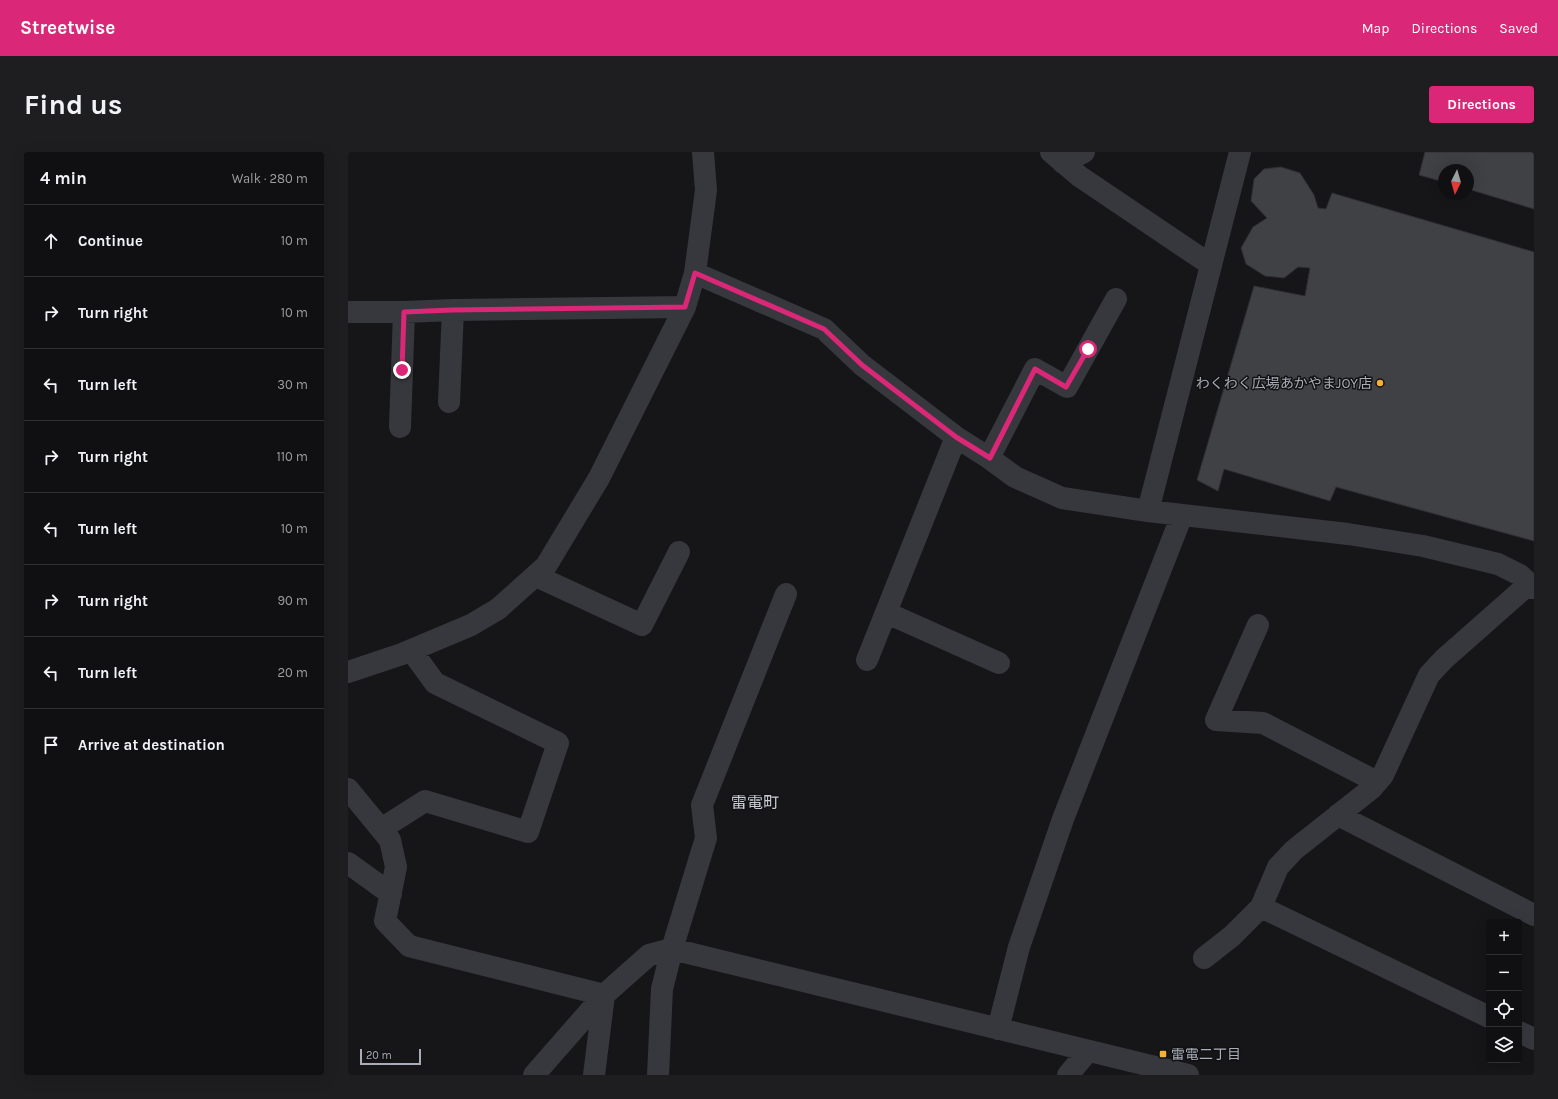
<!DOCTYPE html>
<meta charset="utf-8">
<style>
body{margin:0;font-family:Karla,"Noto Sans JP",sans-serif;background:#1e1e20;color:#f1f3f6}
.controls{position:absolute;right:12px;bottom:12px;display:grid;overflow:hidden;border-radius:4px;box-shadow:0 4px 16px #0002}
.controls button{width:36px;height:36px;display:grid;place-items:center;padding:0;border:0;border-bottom:1px solid #303032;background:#101012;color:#f1f3f6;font:20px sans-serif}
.compass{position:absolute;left:1090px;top:12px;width:36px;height:36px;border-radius:50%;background:#101012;box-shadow:0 4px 16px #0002;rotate:185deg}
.scale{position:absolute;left:12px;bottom:10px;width:61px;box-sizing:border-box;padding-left:4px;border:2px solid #a8adb8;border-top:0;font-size:11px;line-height:14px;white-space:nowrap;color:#a8adb8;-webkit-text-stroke:3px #111113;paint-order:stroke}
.stop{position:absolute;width:12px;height:12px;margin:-9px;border:3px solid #db2777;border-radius:50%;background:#fff}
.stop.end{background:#db2777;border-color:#fff;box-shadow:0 1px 4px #0008}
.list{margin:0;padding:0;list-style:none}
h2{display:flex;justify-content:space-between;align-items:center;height:52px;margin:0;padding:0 16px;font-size:17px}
h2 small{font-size:13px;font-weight:400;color:#9c9d9f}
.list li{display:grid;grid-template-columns:26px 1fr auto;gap:12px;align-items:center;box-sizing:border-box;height:72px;padding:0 16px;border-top:1px solid #303032}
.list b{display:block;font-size:15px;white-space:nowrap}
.list em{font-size:13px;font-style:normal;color:#9c9d9f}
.icon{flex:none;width:22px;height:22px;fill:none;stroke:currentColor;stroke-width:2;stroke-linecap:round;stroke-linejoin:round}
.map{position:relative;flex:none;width:1186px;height:923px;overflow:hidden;border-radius:4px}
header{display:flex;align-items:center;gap:24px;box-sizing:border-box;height:56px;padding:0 20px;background:#db2777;color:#fff}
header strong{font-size:19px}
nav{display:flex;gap:22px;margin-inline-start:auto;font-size:14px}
.intro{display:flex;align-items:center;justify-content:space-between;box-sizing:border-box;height:96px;padding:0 24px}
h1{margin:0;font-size:28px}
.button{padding:10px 18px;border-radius:4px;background:#db2777;color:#fff;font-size:14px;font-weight:700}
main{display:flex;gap:24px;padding:0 24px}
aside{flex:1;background:#101012;border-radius:4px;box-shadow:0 4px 16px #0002}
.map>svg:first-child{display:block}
.building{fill:#404145;stroke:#303034}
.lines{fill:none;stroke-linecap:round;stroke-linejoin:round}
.minor{stroke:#37383d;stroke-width:22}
.route{stroke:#db2777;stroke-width:5}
.poi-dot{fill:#f2b134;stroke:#111113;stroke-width:1.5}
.labels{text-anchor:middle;stroke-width:3;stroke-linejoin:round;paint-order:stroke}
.poi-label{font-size:14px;fill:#a8adb8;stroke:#111113;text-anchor:end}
.quarter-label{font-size:16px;fill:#c9ccd4;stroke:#111113}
</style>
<header>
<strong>Streetwise</strong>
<nav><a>Map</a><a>Directions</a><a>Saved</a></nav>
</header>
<div class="intro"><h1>Find us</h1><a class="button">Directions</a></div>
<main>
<aside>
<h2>4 min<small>Walk · 280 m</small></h2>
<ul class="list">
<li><svg class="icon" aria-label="ahead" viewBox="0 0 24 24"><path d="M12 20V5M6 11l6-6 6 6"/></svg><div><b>Continue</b></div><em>10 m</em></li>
<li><svg class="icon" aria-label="right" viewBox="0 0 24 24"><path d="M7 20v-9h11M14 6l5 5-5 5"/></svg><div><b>Turn right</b></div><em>10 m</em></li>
<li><svg class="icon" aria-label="left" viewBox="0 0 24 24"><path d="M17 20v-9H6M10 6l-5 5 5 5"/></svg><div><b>Turn left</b></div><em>30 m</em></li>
<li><svg class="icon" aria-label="right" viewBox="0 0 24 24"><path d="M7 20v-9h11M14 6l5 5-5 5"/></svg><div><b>Turn right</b></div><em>110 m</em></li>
<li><svg class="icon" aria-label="left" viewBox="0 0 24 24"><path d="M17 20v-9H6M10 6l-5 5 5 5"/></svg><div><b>Turn left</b></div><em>10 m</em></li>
<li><svg class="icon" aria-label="right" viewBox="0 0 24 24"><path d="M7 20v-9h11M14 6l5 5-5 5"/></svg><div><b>Turn right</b></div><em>90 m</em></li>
<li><svg class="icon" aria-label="left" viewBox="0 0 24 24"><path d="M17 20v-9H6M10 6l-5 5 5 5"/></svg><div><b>Turn left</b></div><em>20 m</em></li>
<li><svg class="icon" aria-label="arrive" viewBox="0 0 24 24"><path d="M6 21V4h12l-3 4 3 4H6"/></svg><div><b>Arrive at destination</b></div></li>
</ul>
</aside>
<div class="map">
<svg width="1186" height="923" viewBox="0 0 1186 923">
<rect width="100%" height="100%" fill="#161618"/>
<path class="building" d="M 1077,0 L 1186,0 L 1186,57 L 1120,37 L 1120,18 L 1096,18 L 1096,30 L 1071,23 Z
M 933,15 L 952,21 L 966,43 L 970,56 L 978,57 L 984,41 L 1186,100 L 1186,389 L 988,335 L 982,349 L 876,317 L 870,339 L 849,328 L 906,134 L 957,144 L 962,116 L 950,115 L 936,126 L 917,124 L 898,112 L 893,96 L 905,75 L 919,66 L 903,49 L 906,27 L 916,17 Z"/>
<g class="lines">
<path class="minor" d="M 703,0 L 731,24 L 863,113
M 715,11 L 736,0
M 347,121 L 476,177 L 514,213 L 608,285 L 641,306 L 667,325 L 714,346 L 800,359 L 1000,382 L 1075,394 L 1150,412 L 1172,423 L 1186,436
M 0,160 L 56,160 L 105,158 L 337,155
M 101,250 L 105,158
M 52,275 L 56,160
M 641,306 L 687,217 L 719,235 L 768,147
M 800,359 L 892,0
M 188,424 L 294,473 L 331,400
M 539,461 L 651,511
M 910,473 L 868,568 L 915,571 L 1029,630
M 519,508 L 608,285
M 0,520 L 54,502 L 123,473 L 150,457 L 198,414 L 251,326 L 337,155 L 347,121 L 358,38 L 355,0
M 0,637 L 42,688 L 48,715 L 37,769 L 61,794 L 256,843 L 246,923
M 990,663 L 1186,763
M 33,677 L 77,649 L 180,680 L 210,591 L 87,531 L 63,498
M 0,711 L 43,742
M 913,755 L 1141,865
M 856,806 L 884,784 L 913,755 L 930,715 L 946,698 L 1023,637 L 1035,623 L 1081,523 L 1096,507 L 1181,432
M 650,877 L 671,795 L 715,667 L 834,363
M 1171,880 L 1186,887
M 186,923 L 256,843 L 301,803 L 324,797 L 840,923
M 310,923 L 314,837 L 324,797 L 358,686 L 354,653 L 438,442
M 720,923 L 740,899"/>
</g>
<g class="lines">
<path class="route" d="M 54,218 L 56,160 L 104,158 L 337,155 L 347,121 L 476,177 L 514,213 L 608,285 L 642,306 L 687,217 L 718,235 L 740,197"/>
</g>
<g class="poi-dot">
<circle cx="1032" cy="231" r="4"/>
<rect x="811" y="898" width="8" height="8" rx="2"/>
</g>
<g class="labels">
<g class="poi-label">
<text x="1024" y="236">わくわく広場あかやまJOY店</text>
<text x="823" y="907" text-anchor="start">雷電二丁目</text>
</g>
<g class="quarter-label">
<text x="407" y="656">雷電町</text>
</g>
</g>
</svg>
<div class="controls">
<button>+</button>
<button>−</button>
<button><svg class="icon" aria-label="locate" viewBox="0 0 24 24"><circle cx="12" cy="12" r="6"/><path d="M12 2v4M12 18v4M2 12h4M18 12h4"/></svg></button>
<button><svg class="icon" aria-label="layers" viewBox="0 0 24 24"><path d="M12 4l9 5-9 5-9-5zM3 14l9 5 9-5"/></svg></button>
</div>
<svg class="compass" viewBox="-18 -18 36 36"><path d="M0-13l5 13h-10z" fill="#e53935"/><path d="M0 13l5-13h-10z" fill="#9c9d9f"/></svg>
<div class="scale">20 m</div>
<div class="stop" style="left:740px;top:197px"></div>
<div class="stop end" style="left:54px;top:218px"></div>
</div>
</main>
